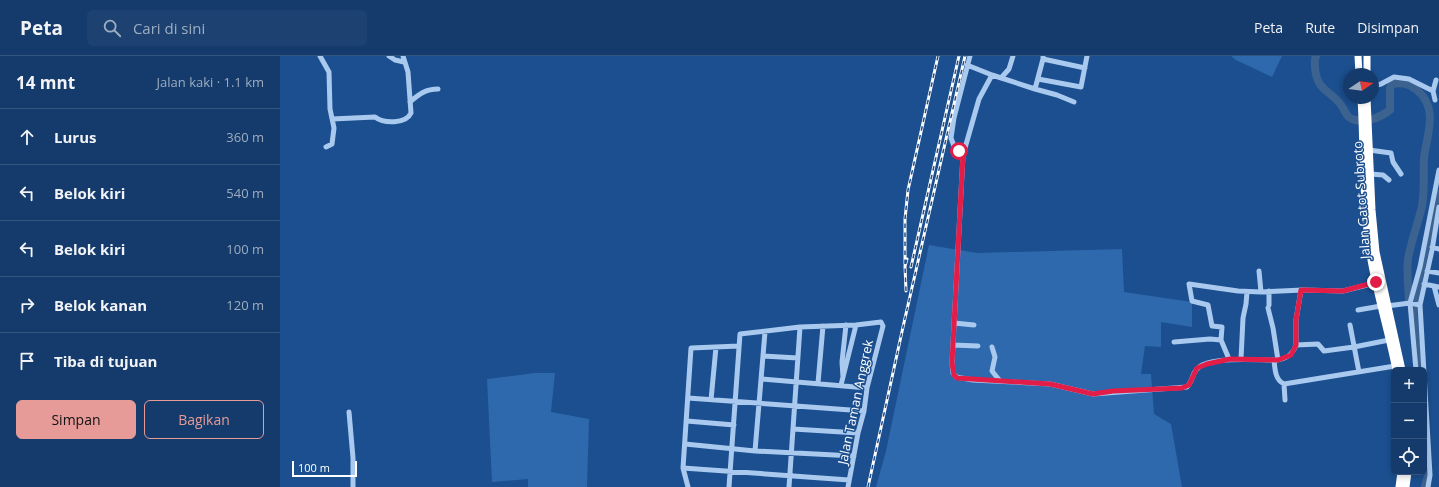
<!DOCTYPE html>
<html lang="id">
<meta charset="utf-8">
<style>
body{margin:0;font-family:"Open Sans",sans-serif;background:#1d4271;color:#f1f3f6}
.controls{position:absolute;right:12px;bottom:12px;display:grid;overflow:hidden;border-radius:6px;box-shadow:0 2px 6px #0003}
.controls button{width:36px;height:36px;display:grid;place-items:center;padding:0;border:0;border-bottom:1px solid #33557e;background:#143b6b;color:#f1f3f6;font:20px sans-serif}
.compass{position:absolute;left:1063px;top:12px;width:36px;height:36px;border-radius:50%;background:#143b6b;box-shadow:0 2px 6px #0003;rotate:77deg}
.scale{position:absolute;left:12px;bottom:10px;width:65px;box-sizing:border-box;padding-left:4px;border:2px solid #fff;border-top:0;font-size:11px;line-height:14px;white-space:nowrap;color:#fff;-webkit-text-stroke:3px #1b4f8f;paint-order:stroke}
.stop{position:absolute;width:12px;height:12px;margin:-9px;border:3px solid #e11d48;border-radius:50%;background:#fff}
.stop.end{background:#e11d48;border-color:#fff;box-shadow:0 1px 4px #0008}
.list{margin:0;padding:0;list-style:none}
h2{display:flex;justify-content:space-between;align-items:center;height:52px;margin:0;padding:0 16px;font-size:17px}
h2 small{font-size:13px;font-weight:400;color:#9dadc1}
.list li{display:grid;grid-template-columns:26px 1fr auto;gap:12px;align-items:center;box-sizing:border-box;height:56px;padding:0 16px;border-top:1px solid #33557e}
.list b{display:block;font-size:15px;white-space:nowrap}
.list em{font-size:13px;font-style:normal;color:#9dadc1}
.actions{display:flex;gap:8px;padding:12px 16px}
.actions a{flex:1;padding:9px 0;border:1px solid #e69b98;border-radius:6px;text-align:center;font-size:14px;color:#e69b98}
.actions .main{background:#e69b98;color:#111}
.icon{flex:none;width:22px;height:22px;fill:none;stroke:currentColor;stroke-width:2;stroke-linecap:round;stroke-linejoin:round}
.map{position:relative;flex:none;width:1159px;height:431px;overflow:hidden}
header{display:flex;align-items:center;gap:24px;box-sizing:border-box;height:56px;padding:0 20px;background:#143b6b;border-bottom:1px solid #33557e}
header strong{font-size:19px}
nav{display:flex;gap:22px;margin-inline-start:auto;font-size:14px}
.search{width:280px;height:36px;background:#1d4271;display:flex;align-items:center;gap:10px;box-sizing:border-box;padding:0 14px;border-radius:6px;color:#9dadc1;font-size:15px}
main{display:flex}
aside{flex:1;background:#143b6b}
.map>svg:first-child{display:block}
.green{fill:#2e69ad}
.lines{fill:none;stroke-linecap:round;stroke-linejoin:round}
.canal{stroke:#3c6290;stroke-width:4.5}
.river{stroke:#3c6290;stroke-width:8}
.minor{stroke:#a9c9ee;stroke-width:5}
.highway{stroke:#fff;stroke-width:7}
.rail-casing{stroke:#fff;stroke-width:3}
.rail{stroke:#1b4f8f;stroke-width:1.5;stroke-dasharray:4.5;stroke-linecap:butt}
.route{stroke:#e11d48;stroke-width:5}
.labels{text-anchor:middle;stroke-width:3;stroke-linejoin:round;paint-order:stroke}
.street-label{font-size:13px;fill:#fff;stroke:#1b4f8f}
</style>
<header>
<strong>Peta</strong>
<div class="search"><svg class="icon" aria-label="search" viewBox="0 0 24 24"><circle cx="10" cy="10" r="6"/><path d="M15 15l6 6"/></svg>Cari di sini</div>
<nav><a>Peta</a><a>Rute</a><a>Disimpan</a></nav>
</header>
<main>
<aside>
<h2>14 mnt<small>Jalan kaki · 1.1 km</small></h2>
<ul class="list">
<li><svg class="icon" aria-label="ahead" viewBox="0 0 24 24"><path d="M12 20V5M6 11l6-6 6 6"/></svg><div><b>Lurus</b></div><em>360 m</em></li>
<li><svg class="icon" aria-label="left" viewBox="0 0 24 24"><path d="M17 20v-9H6M10 6l-5 5 5 5"/></svg><div><b>Belok kiri</b></div><em>540 m</em></li>
<li><svg class="icon" aria-label="left" viewBox="0 0 24 24"><path d="M17 20v-9H6M10 6l-5 5 5 5"/></svg><div><b>Belok kiri</b></div><em>100 m</em></li>
<li><svg class="icon" aria-label="right" viewBox="0 0 24 24"><path d="M7 20v-9h11M14 6l5 5-5 5"/></svg><div><b>Belok kanan</b></div><em>120 m</em></li>
<li><svg class="icon" aria-label="arrive" viewBox="0 0 24 24"><path d="M6 21V4h12l-3 4 3 4H6"/></svg><div><b>Tiba di tujuan</b></div></li>
</ul>
<div class="actions"><a class="main">Simpan</a><a>Bagikan</a></div>
</aside>
<div class="map">
<svg width="1159" height="431" viewBox="0 0 1159 431">
<rect width="100%" height="100%" fill="#1b4f8f"/>
<path class="green" d="M 951,0 L 1002,0 L 992,21 L 956,4 Z
M 649,189 L 697,197 L 842,193 L 844,236 L 912,246 L 912,271 L 881,266 L 881,291 L 865,290 L 861,318 L 871,318 L 874,358 L 891,368 L 902,431 L 596,431 L 606,395 Z
M 255,317 L 275,317 L 271,356 L 309,363 L 307,431 L 248,431 L 248,423 L 212,426 L 207,323 Z"/>
<g class="lines">
<path class="canal" d="M 1140,314 L 1135,256 L 1136,244 L 1159,136
M 1143,431 L 1147,418 L 1147,407"/>
<path class="river" d="M 1036,0 C 1034,4 1035,8 1035,12 C 1037,35 1050,34 1061,49 C 1066,56 1066,62 1075,64 C 1087,67 1101,61 1110,54 L 1110,32 L 1112,28 C 1123,26 1129,28 1137,34 C 1159,53 1147,77 1144,102 C 1143,117 1145,134 1142,150 C 1138,168 1131,185 1128,203 C 1126,217 1129,232 1129,246"/>
<path class="minor" d="M 40,0 L 49,16 L 50,53 L 54,72 L 52,88 L 46,91
M 109,0 L 115,4 L 124,6
M 690,0 L 674,62 L 671,82 L 674,90 L 683,99 L 672,307 L 673,317 L 676,321 L 693,324 L 770,328 L 813,338 L 907,331 C 913,325 912,317 918,312 C 930,300 977,304 994,304 C 995,313 995,324 1004,328 L 1115,310
M 763,1 L 763,3 L 805,12
M 687,9 L 712,19 L 755,33 L 763,3
M 721,22 L 729,13 L 733,0
M 758,23 L 801,31 L 807,0
M 1093,30 L 1101,28 L 1114,21 L 1129,23 L 1153,35 L 1155,44
M 755,33 L 777,39 L 794,46
M 1153,35 L 1156,24
M 130,46 C 139,38 146,33 158,33
M 52,63 L 95,61 C 104,68 126,68 131,57 L 128,16 L 123,0
M 1089,94 L 1111,97 L 1113,106 L 1121,118
M 683,99 L 699,43 L 712,19
M 1090,118 L 1103,119 L 1109,124
M 1152,191 L 1159,193
M 979,215 L 981,236
M 1147,215 L 1159,217
M 1144,228 L 1159,231
M 1154,230 L 1159,249
M 989,249 L 989,235
M 1107,250 L 1130,247 L 1140,249
M 988,252 L 993,272 L 998,304
M 1078,254 L 1101,250
M 674,267 L 694,269
M 1070,269 L 1079,316
M 894,286 L 930,283 L 941,284
M 673,289 L 698,290
M 1016,289 L 1016,264 L 1021,234
M 712,291 L 715,301 L 712,315 L 720,325
M 483,300 L 518,302
M 949,303 L 941,284 L 942,271 L 932,270 L 928,249 L 912,245 L 909,228 L 958,235 L 981,236 L 1023,234 L 1063,235 L 1095,227
M 961,303 L 963,262 L 966,248 L 967,236
M 994,304 C 1005,304 1012,300 1016,289 L 1038,288 L 1044,295 L 1074,291 L 1109,284
M 1136,314 L 1130,247 L 1140,211 L 1159,114
M 563,321 L 562,306 L 566,269
M 481,323 L 587,332
M 538,327 L 543,270
M 1004,328 L 1005,344
M 561,329 L 576,269
M 408,342 L 584,355
M 431,344 L 436,291
M 69,356 L 73,402 L 73,431
M 407,365 L 454,369
M 513,373 L 578,377
M 405,388 L 475,395 L 574,400
M 475,395 L 485,276
M 403,412 L 569,424
M 408,431 L 403,412 L 411,292 L 459,290
M 449,431 L 460,278 L 520,271 L 576,269 L 601,266 L 603,270 L 587,332 L 584,355 L 578,377 L 568,431
M 509,431 L 520,271
M 1148,431 L 1150,419 L 1140,249 L 1152,194 L 1159,151"/>
<path class="highway" d="M 1078,0 L 1079,18
M 1087,18 L 1087,0
M 1081,42 C 1084,92 1082,142 1089,192 C 1095,233 1108,273 1116,314
M 1087,42 L 1092,154 L 1096,196 L 1122,314
M 1119,431 L 1121,416
M 1126,431 L 1128,416"/>
<defs>
<path id="rail" d="M 625,208 L 625,163 L 628,134 L 658,0
M 631,211 L 679,0
M 626,235 L 625,210 L 627,203
M 588,431 L 623,271 L 685,0"/>
</defs>
<use href="#rail" class="rail-casing"/>
<use href="#rail" class="rail"/>
</g>
<g class="lines">
<path class="route" d="M 679,95 L 683,99 L 672,307 L 674,319 L 677,322 L 770,328 L 813,338 L 833,335 L 902,332 L 909,329 L 917,312 L 927,308 L 950,303 L 998,304 L 1011,299 L 1016,289 L 1016,264 L 1021,234 L 1063,235 L 1096,226"/>
</g>
<g class="labels">
<g class="street-label">
<text transform="translate(1081 144) rotate(-94)" y="5">Jalan Gatot Subroto</text>
<text transform="translate(575 346) rotate(-78)" y="5">Jalan Taman Anggrek</text>
</g>
</g>
</svg>
<div class="controls">
<button>+</button>
<button>−</button>
<button><svg class="icon" aria-label="locate" viewBox="0 0 24 24"><circle cx="12" cy="12" r="6"/><path d="M12 2v4M12 18v4M2 12h4M18 12h4"/></svg></button>
</div>
<svg class="compass" viewBox="-18 -18 36 36"><path d="M0-13l5 13h-10z" fill="#e53935"/><path d="M0 13l5-13h-10z" fill="#9dadc1"/></svg>
<div class="scale">100 m</div>
<div class="stop" style="left:679px;top:95px"></div>
<div class="stop end" style="left:1096px;top:226px"></div>
</div>
</main>
